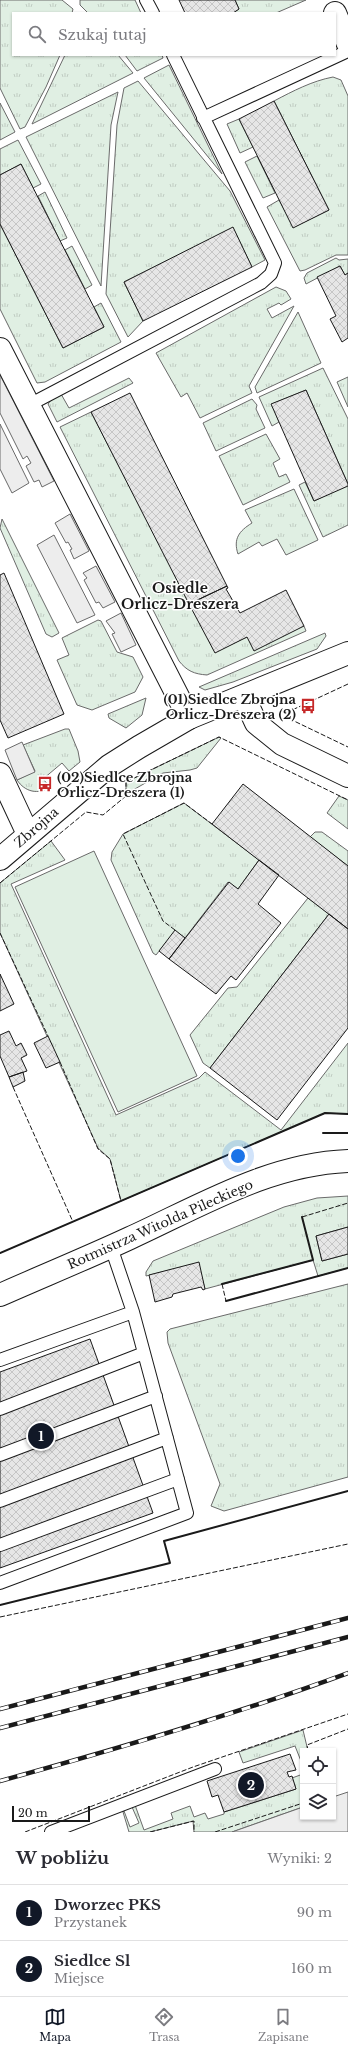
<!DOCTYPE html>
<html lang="pl">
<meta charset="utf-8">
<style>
body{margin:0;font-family:"Libre Baskerville",serif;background:#f7f7f7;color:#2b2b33}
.controls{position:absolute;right:12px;bottom:12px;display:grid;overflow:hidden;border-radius:0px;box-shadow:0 1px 3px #0004}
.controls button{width:36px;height:36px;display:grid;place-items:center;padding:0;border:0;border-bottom:1px solid #e1e1e2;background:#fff;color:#2b2b33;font:20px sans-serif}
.scale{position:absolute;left:12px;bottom:10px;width:78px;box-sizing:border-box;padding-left:4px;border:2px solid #1a1a1a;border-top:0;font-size:11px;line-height:14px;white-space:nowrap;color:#1a1a1a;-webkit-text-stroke:3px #fff;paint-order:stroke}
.you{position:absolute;left:238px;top:1156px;width:14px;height:14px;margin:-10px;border:3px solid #fff;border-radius:50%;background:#1a73e8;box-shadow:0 0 0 6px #1a73e833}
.badge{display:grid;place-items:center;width:26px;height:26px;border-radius:50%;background:#111827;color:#fff;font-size:13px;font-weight:700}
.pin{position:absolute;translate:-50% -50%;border:2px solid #fff;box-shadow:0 1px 4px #0006}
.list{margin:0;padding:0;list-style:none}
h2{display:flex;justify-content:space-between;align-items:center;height:52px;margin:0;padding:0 16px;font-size:17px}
h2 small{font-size:13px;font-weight:400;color:#7c7c81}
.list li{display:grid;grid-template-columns:26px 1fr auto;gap:12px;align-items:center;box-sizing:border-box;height:56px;padding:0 16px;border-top:1px solid #e1e1e2}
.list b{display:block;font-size:15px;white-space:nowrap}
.list p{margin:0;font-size:13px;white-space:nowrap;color:#7c7c81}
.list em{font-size:13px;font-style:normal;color:#7c7c81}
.icon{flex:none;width:22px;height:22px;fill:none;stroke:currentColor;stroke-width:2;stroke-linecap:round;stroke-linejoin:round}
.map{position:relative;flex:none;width:348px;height:1832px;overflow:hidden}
.search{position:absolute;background:#fff;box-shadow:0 1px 3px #0004;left:12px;right:12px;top:12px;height:44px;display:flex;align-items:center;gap:10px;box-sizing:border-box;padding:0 14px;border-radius:0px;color:#7c7c81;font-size:15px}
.sheet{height:164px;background:#fff}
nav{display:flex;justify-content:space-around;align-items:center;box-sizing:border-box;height:56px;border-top:1px solid #e1e1e2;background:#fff;font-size:11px;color:#7c7c81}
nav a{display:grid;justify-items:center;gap:2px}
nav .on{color:#111827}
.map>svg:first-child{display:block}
.grass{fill:url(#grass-tufts);stroke:#6a6a6a}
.garden{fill:#e0efe3;stroke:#6a6a6a}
.parking{fill:#ededed;stroke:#6a6a6a}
.building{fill:url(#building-cross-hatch);stroke:#1a1a1a}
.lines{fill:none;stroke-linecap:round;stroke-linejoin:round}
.service-casing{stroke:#1a1a1a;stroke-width:14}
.minor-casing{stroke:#1a1a1a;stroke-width:24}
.tertiary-casing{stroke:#1a1a1a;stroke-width:24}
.secondary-casing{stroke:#1a1a1a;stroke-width:24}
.service{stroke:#fff;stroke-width:12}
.minor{stroke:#fff;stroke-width:22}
.tertiary{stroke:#fff;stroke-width:22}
.secondary{stroke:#fff;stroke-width:22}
.rail-casing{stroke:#1a1a1a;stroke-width:4.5}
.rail{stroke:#fff;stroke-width:3;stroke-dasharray:9;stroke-linecap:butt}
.fence{stroke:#1a1a1a;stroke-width:1;stroke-dasharray:5 2;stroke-linecap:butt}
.wall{stroke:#1a1a1a;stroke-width:2}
.labels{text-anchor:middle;stroke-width:3;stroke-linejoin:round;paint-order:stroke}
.poi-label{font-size:13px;font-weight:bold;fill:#1a1a1a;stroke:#fff;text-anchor:end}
.street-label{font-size:13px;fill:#1a1a1a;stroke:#fff}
.neighbourhood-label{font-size:14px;font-weight:bold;fill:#1a1a1a;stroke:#fff}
</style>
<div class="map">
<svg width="348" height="1832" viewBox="0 0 348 1832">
<defs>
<pattern id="grass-tufts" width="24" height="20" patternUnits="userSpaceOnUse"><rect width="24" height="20" fill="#e0efe3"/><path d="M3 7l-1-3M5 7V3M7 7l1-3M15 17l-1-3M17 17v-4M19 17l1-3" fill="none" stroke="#c0ccc2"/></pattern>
<pattern id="building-cross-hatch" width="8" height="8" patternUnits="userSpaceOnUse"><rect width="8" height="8" fill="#e6e6e6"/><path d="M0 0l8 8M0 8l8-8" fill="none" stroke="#c5c5c5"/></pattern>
</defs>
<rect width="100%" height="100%" fill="#fff"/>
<path class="grass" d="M 0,0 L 62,0 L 73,9 L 72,13 L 13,13 L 13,55 L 60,55 L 46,87 L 25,127 L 20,129 L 0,88 Z
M 80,0 L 135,0 L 141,13 L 88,13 L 80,5 Z
M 235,0 L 306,0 L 276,13 L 233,13 L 239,9 Z
M 65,55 L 118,55 L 133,73 L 32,124 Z
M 125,55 L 162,55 L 163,58 L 137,71 Z
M 169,65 L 222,174 L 144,78 Z
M 333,77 L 341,80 L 348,96 L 348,255 L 336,255 L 305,270 L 300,271 L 267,207 L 279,200 L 294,227 L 329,210 L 274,101 C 293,91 312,81 333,77 Z
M 138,81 L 230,191 L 265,260 L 252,267 L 233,228 L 124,282 L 143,321 L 128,337 L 106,294 L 117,125 L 124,88 Z
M 118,92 L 111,125 L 101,286 L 26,137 Z
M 0,103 L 15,132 L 0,140 Z
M 239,119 L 253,147 L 240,153 L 227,124 Z
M 18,140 L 41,184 L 33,188 L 21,164 L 0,175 L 0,149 Z
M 257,156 L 275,193 L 263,198 L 245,162 Z
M 45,192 L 67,238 L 60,241 L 38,196 Z
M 0,224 L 63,348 L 104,327 L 94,307 L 101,303 L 121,342 L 45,382 L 37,383 L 0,309 Z
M 72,246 L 92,285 L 85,289 L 65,250 Z
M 336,258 L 339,260 L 348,259 L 348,273 L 345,275 L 340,266 L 306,284 L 304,278 L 307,273 Z
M 276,287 L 286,291 L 291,299 L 281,305 L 279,303 L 267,309 L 272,318 L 294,306 L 249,386 L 252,393 L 200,418 L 187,393 L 181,397 L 156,353 Z
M 298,312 L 321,363 L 257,393 L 255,387 Z
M 323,368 L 348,419 L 348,484 L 306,390 L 272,404 L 279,422 L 272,426 L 259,397 Z
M 348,377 L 348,407 L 337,382 Z
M 129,378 L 133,383 L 57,422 L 48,404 L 51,400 L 61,394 L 69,408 Z
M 252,399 L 257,405 L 256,409 L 265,428 L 216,451 L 203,423 Z
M 91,412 L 215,652 L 247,637 L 304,626 L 306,631 L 207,675 C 194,674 187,671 179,661 L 60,427 Z
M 266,434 L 280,459 L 273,463 L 279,477 L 286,474 L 290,482 L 243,505 L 219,456 Z
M 305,482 L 314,501 L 348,485 L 348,525 L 323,537 L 299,485 Z
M 294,489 L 318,540 L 286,555 L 277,539 L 262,546 L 259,542 L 238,554 C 233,539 239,531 252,523 L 245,510 Z
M 2,519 L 59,633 L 52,637 L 46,634 L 0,528 Z
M 98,620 L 101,621 L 117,652 L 133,657 L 143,677 L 135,692 L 92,710 L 77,705 L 57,660 L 69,655 L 62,638 Z
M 325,633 L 326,636 L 317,649 L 233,682 L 205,690 L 199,687 Z
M 146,698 L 142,715 L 126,728 L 109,718 L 108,714 Z
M 65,729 L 69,729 L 78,751 L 80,762 L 69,771 L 62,763 L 43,779 L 50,787 C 38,795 25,792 17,780 L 35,771 L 23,745 Z
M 219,737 L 221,738 L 197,768 L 190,770 L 163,773 L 126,794 L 126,782 Z
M 339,796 L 348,800 L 348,829 L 327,813 Z
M 184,803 L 259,860 L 238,889 L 228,882 L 185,938 L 175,931 L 156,955 L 153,953 L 111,860 L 112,852 L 123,834 Z
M 315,832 L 322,832 L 348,851 L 348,866 L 310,837 Z
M 51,841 L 65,860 L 11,884 L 116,1115 L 199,1078 L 205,1072 L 281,1130 L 348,1043 L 348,1114 L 325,1113 L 121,1201 L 110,1159 L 98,1148 L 0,933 L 0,883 Z
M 308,898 L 329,914 L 210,1068 L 203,1063 L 190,1035 L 228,988 L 237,987 Z
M 348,1196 L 348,1227 L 316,1236 L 322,1261 L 348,1254 L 348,1268 L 318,1276 L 313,1260 L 205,1289 L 198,1263 L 146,1276 L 146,1272 L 153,1261 L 284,1207 L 317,1198 Z
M 348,1284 L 348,1477 L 224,1511 L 211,1506 L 220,1484 L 168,1343 L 167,1332 L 170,1329 Z
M 303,1730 L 308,1751 L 303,1751 L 303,1766 L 295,1746 L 243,1763 L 239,1752 Z
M 303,1774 L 303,1807 L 232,1832 L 194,1832 L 193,1821 L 150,1832 L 129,1832 L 123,1812 L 124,1811 L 130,1827 L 139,1823 L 132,1807 L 135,1805 L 144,1830 L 173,1819 L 171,1813 L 190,1806 L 194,1817 L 205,1813 L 208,1819 L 224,1814 L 224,1812 L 296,1789 L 292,1778 Z"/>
<path class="garden" d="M 94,851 L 197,1076 L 118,1112 L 15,887 Z"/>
<path class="parking" d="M 0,375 L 54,481 L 42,487 L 39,480 L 34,482 L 26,466 L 31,463 L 27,456 L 23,459 L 0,413 Z
M 0,424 L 29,483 L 12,493 L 0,469 Z
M 70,514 L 89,551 L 74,559 L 70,550 L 72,549 L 68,542 L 66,543 L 55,523 Z
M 54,535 L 95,615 L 77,623 L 37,545 Z
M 96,566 L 115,602 L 103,608 L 99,602 L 96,603 L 84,580 L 87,578 L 83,573 Z
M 121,613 L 136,645 L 121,652 L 112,634 L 115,633 L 106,621 Z
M 22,742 L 35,772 L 17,780 L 5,750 Z
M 348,1792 L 348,1832 L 232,1832 L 303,1807 L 303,1817 L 333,1817 L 333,1797 Z"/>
<path class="building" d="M 179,0 L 235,0 L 239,9 L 233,13 L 185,13 Z
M 274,101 L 329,210 L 293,228 L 239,119 Z
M 21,164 L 104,327 L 63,348 L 0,224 L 0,175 Z
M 233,227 L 252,267 L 143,321 L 124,282 Z
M 340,266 L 345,275 L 348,273 L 348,338 L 342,342 L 330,319 L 336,316 L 317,277 Z
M 306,390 L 348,484 L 348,486 L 314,501 L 271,404 Z
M 130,393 L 227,586 L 189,604 L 91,412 Z
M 4,573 L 64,714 L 8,738 L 0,720 L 0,575 Z
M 227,586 L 228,588 L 226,589 L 240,613 L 286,590 L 304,626 L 254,651 L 247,637 L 215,653 L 189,604 Z
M 243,784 L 348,866 L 348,929 L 212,824 Z
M 259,860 L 279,875 L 258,904 L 281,923 L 236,980 L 231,976 L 216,994 L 169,959 L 229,882 L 238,889 Z
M 329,914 L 348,929 L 348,1028 L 277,1120 L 210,1068 Z
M 175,930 L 185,938 L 169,959 L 159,951 Z
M 0,974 L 14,1004 L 0,1011 Z
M 9,1031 L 16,1046 L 21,1043 L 27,1055 L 21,1058 L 27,1071 L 9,1077 L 0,1056 L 0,1035 Z
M 48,1036 L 60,1062 L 46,1068 L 34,1043 Z
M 23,1072 L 25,1081 L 13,1087 L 9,1077 Z
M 348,1227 L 348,1254 L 322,1261 L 316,1236 Z
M 199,1262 L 205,1289 L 203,1290 L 201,1287 L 173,1294 L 172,1297 L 155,1302 L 149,1275 Z
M 90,1339 L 153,1513 L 0,1568 L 0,1372 Z
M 290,1754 L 296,1770 L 287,1772 L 289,1777 L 292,1776 L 296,1789 L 224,1812 L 218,1795 L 212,1797 L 207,1781 Z"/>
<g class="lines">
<defs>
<path id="service" d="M 146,0 L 153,13
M 203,118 L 348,51
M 29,405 L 261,283 L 271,274 L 275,263 L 173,55
M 0,1360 L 133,1312 L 111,1247
M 0,1409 L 144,1353
M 0,1455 L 156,1396
M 0,1501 L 167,1438
M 0,1545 L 178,1479
M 0,1583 L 187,1513 L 133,1312
M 51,1832 L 215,1769"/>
<path id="minor" d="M 335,13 L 348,44
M 0,349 L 189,718
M 244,697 L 256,723 L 282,744 L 348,776
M 0,774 L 28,834"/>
<path id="tertiary" d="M 0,859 L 109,766 L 139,747 L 189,718 L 348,653"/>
<path id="secondary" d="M 0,1295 C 43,1276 87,1258 130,1238 C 200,1206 269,1164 348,1161"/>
</defs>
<use href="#service" class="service-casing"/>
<use href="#minor" class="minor-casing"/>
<use href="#tertiary" class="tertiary-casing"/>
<use href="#secondary" class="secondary-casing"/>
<use href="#service" class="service"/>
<use href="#minor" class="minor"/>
<use href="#tertiary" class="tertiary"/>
<use href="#secondary" class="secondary"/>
<defs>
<path id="rail" d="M 0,1709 L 348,1618
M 0,1728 L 348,1637
M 0,1781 C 117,1749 234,1715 348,1673"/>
</defs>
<use href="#rail" class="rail-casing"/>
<use href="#rail" class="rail"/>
<path class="fence" d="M 348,684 L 290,711 L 291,718 L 294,721 L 348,747
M 0,883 L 86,812 L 103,815 L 126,796 L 126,782 L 219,737 L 348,800
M 175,930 L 163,921 L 123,834 L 184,803 L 212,824
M 0,933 L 48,1036
M 60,1062 L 98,1149 L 110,1159 L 121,1201
M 13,1087 L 73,1222
M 302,1217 L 348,1203
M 222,1284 L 226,1301
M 0,1617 L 348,1544
M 308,1751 L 307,1745 L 348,1729
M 25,1832 L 193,1767 L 348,1714
M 150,1832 L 194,1821 L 194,1832
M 215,1832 L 303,1803"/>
<path class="wall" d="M 323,1133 L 348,1133
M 0,1253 L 325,1113 L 348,1114
M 222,1284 L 313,1260 L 302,1217
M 226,1301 L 348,1268
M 0,1605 L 170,1563 L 164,1541 L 348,1491"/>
</g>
<defs>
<symbol id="bus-bare" viewBox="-9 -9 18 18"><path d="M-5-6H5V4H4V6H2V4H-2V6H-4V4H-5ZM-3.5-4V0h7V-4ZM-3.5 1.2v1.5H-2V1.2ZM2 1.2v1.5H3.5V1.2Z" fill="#c62828" stroke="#fff" stroke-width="2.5" paint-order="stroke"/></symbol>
</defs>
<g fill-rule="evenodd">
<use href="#bus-bare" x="297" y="695" width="22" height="22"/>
<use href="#bus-bare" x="34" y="773" width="22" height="22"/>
</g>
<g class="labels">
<g class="poi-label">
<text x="296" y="704">(01)Siedlce Zbrojna<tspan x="296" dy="15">Orlicz-Dreszera (2)</tspan></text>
<text x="57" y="782" text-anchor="start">(02)Siedlce Zbrojna<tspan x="57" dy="15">Orlicz-Dreszera (1)</tspan></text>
</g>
<g class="street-label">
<text transform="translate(36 827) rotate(-41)" y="5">Zbrojna</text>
<text transform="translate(160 1224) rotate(-24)" y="5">Rotmistrza Witolda Pileckiego</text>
</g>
<g class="neighbourhood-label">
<text x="180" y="593">Osiedle<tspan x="180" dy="16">Orlicz-Dreszera</tspan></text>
</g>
</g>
</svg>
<div class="controls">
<button><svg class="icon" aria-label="locate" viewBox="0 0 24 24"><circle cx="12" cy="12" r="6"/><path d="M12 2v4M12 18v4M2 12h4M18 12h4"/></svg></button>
<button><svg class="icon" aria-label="layers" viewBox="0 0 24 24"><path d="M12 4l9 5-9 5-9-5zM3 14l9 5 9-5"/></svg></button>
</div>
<div class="scale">20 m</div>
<div class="you"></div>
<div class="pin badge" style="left:41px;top:1436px">1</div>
<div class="pin badge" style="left:251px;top:1785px">2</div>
<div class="search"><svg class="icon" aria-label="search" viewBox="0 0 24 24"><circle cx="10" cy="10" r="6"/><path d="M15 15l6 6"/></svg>Szukaj tutaj</div>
</div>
<section class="sheet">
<h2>W pobliżu<small>Wyniki: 2</small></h2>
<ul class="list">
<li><span class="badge">1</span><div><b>Dworzec PKS</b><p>Przystanek</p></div><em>90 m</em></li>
<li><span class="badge">2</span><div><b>Siedlce Sl</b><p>Miejsce</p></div><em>160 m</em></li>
</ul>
</section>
<nav>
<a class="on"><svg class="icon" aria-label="map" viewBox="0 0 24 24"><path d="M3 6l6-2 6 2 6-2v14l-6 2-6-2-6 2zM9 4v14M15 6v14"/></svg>Mapa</a>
<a><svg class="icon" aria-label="directions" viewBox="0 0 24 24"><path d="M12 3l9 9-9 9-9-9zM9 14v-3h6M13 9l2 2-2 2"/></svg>Trasa</a>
<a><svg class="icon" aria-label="saved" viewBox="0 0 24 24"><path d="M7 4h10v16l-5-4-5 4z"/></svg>Zapisane</a>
</nav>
